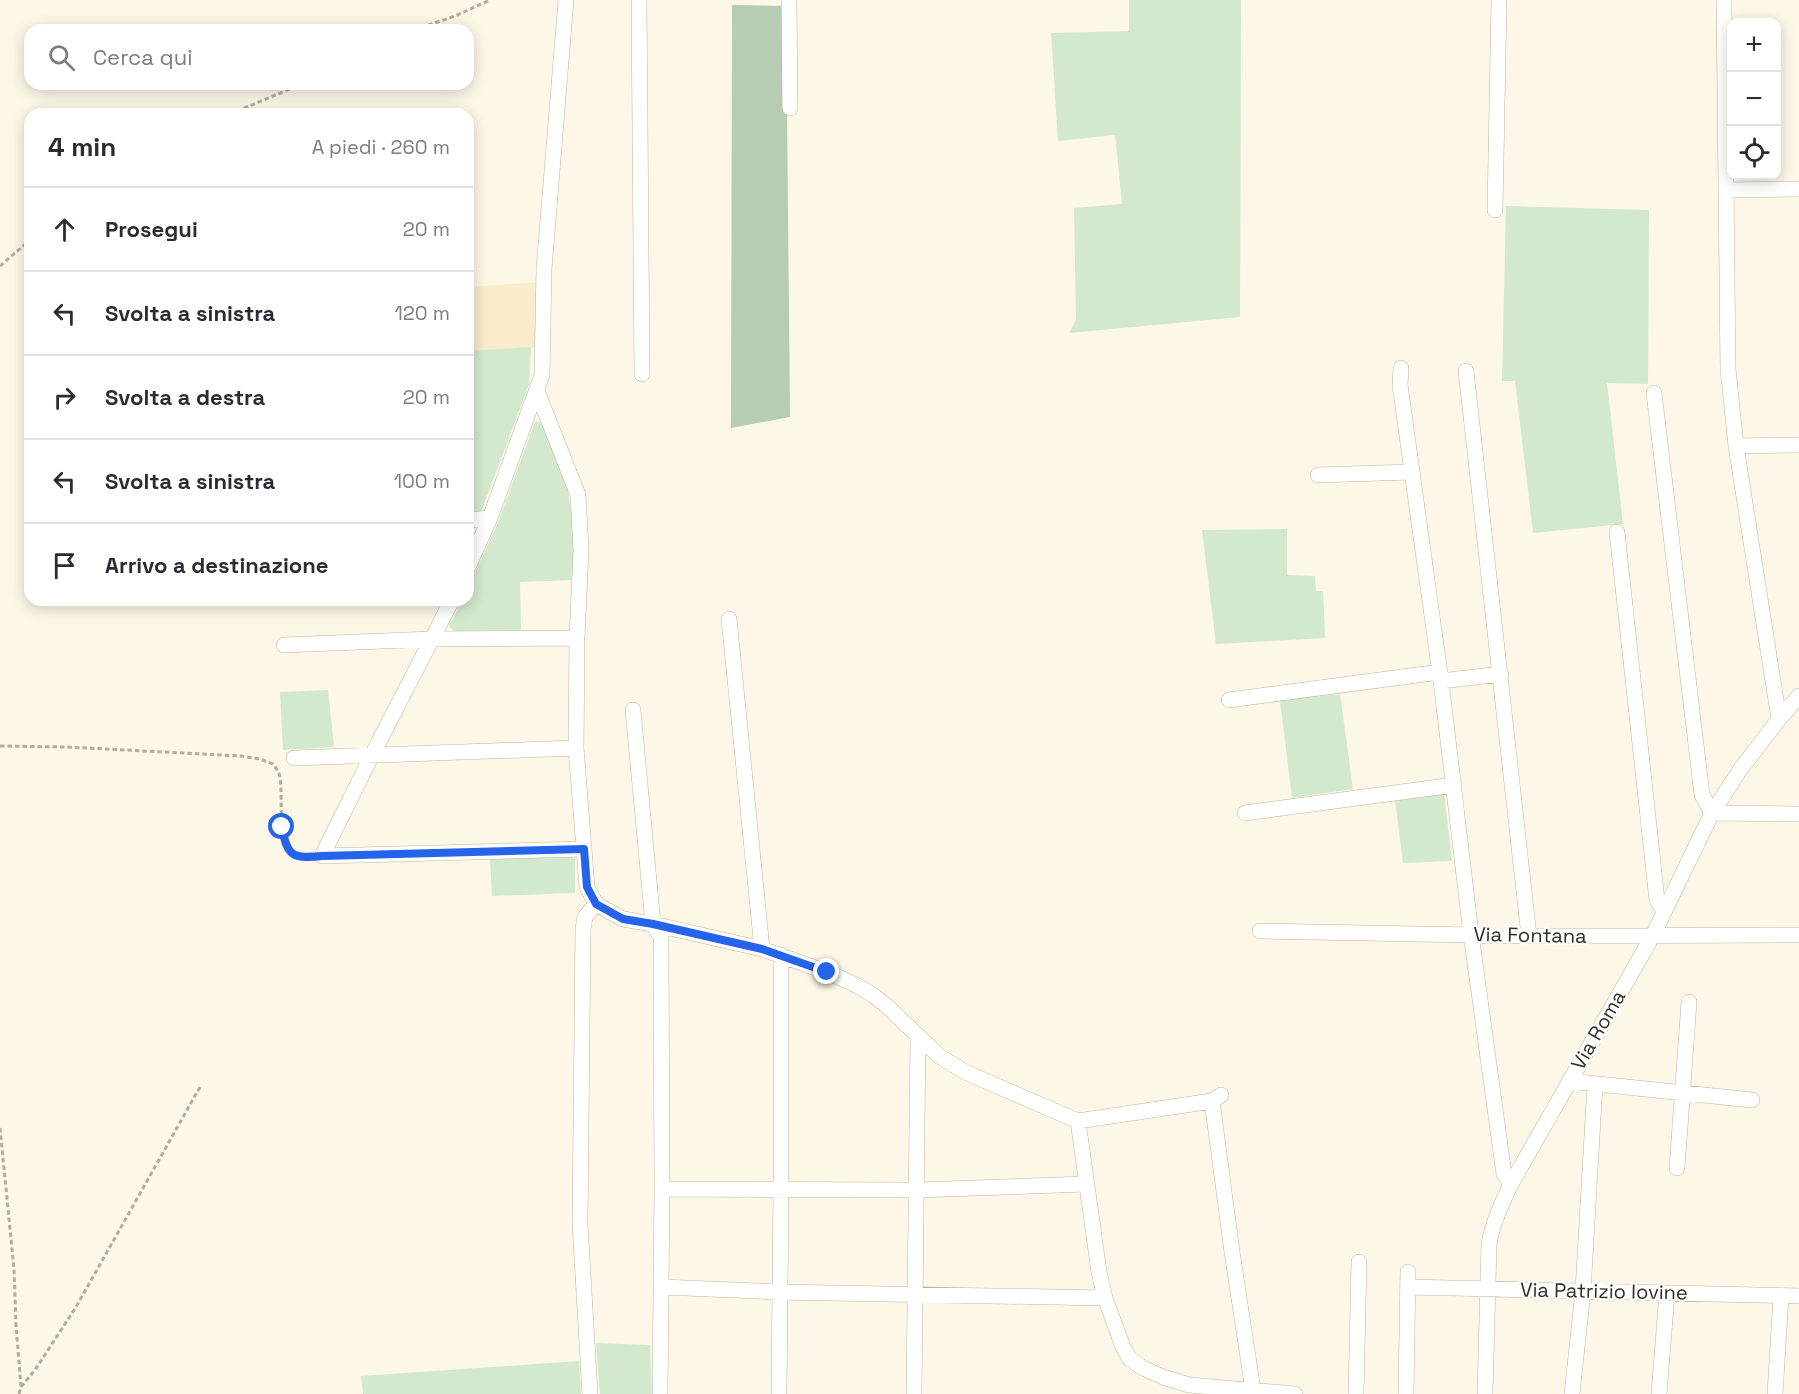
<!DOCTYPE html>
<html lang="it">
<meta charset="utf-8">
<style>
body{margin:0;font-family:"Space Grotesk",sans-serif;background:#f2f2f3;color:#2b2b33}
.controls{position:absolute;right:18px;top:18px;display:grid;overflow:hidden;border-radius:12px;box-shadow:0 3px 15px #0003}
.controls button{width:54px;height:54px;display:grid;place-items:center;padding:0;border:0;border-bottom:2px solid #e1e1e2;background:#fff;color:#2b2b33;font:30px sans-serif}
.stop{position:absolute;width:18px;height:18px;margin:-14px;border:4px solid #2563eb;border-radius:50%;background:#fff}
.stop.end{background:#2563eb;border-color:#fff;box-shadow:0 2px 6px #0008}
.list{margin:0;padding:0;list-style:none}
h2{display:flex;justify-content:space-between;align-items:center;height:78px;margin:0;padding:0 24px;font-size:26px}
h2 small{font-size:20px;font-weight:400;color:#7c7c81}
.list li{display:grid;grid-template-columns:39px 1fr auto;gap:18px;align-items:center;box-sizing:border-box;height:84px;padding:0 24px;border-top:2px solid #e1e1e2}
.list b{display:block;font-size:22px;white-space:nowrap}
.list em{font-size:20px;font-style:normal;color:#7c7c81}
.icon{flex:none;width:33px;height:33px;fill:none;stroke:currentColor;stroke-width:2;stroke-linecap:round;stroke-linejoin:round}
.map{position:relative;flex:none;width:1799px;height:1394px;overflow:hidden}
.search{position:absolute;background:#fff;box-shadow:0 3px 15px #0003;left:24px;top:24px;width:450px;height:66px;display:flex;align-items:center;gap:15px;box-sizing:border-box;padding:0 21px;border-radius:18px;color:#7c7c81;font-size:22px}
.panel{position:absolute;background:#fff;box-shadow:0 3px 15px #0003;left:24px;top:108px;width:450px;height:498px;border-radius:18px}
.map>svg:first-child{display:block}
.built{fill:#f9ebcb}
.green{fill:#d2e9ce}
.forest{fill:#b7cdb3}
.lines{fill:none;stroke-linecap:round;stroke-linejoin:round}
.minor-casing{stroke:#bfb59c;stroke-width:16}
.path{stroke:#b1ac9e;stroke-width:3;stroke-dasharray:4.5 3;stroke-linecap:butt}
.minor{stroke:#fff;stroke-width:15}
.route{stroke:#2563eb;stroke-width:8}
.labels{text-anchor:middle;stroke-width:4.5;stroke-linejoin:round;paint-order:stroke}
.street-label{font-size:20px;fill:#312d23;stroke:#fff}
</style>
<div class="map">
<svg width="1799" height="1394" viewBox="0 0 1799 1394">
<rect width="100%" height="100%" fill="#fdf7e7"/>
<path class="built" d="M 540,282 L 540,347 L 468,351 L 468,287 Z"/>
<path class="green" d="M 1129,0 L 1241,0 L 1240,317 L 1069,333 L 1076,320 L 1074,208 L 1122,204 L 1115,135 L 1058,141 L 1051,33 L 1129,31 Z
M 1506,206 L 1649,210 L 1648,384 L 1607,383 L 1623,524 L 1533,533 L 1515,381 L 1502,381 Z
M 531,347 L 529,385 L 481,512 L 468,513 L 468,351 Z
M 535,422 L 542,422 L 567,486 L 573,523 L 573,580 L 520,582 L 521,630 L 454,631 L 449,626 L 462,600 L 468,600 L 468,587 L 497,525 Z
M 1287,529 L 1287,575 L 1315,576 L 1316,591 L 1323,591 L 1325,638 L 1216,644 L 1202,530 Z
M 328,690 L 334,747 L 283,750 L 280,692 Z
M 1340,694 L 1353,789 L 1292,798 L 1280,701 Z
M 1444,793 L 1452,861 L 1403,863 L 1395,800 Z
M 575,856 L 575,893 L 492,896 L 490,859 Z
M 596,1343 L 650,1345 L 652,1394 L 600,1394 Z
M 579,1361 L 581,1394 L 363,1394 L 361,1376 Z"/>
<path class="forest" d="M 732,5 L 786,6 L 790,417 L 731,428 Z"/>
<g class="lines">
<defs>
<path id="minor" d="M 639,0 L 642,374
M 789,0 L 790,108
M 1724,0 L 1728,369 L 1736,446 L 1779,719
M 1726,190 L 1799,189
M 1495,210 L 1499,0
M 1401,368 L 1400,385 L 1441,681 L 1471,934 L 1504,1174 L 1511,1184
M 1466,371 L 1529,936
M 537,391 L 578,495 L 581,550 L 577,638 L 576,748 L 587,887 L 596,904 L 623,919 L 653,924 L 762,949 L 827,972 L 858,986 L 873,995 L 888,1007 L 939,1056 L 965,1072 L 1078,1121 L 1212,1101 L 1221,1095
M 1654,393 L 1702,795 L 1712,813 L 1799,814
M 1736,446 L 1799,445
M 1318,475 L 1412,472
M 468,520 L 490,518
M 1617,532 L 1657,900 L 1664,911
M 468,567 L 490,518 L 542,375 L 544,269 L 566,0
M 452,600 L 372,755 L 322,856 L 584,849
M 729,619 L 762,949
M 284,645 L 432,639 L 577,638
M 1441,681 L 1501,674
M 1229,700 L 1440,672
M 633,710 L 653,924 L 661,937 L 662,1189 L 660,1394
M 294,758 L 576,748
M 1245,813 L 1454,785
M 1260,931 L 1529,936 L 1799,935
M 1569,1081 L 1752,1100
M 1212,1101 L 1232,1252 L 1253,1390
M 1078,1121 L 1099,1272 L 1105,1298 L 1123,1347 L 1130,1359 L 1143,1368 L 1163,1377 L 1189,1385 L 1295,1394
M 1677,1168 L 1689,1002
M 662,1189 L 918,1190 L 1086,1184
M 661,1287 L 780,1292 L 1105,1298
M 1408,1287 L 1799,1296
M 590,1394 L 580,1224 L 583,929 L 585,917 L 596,904
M 779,1394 L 781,1189 L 781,955
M 914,1394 L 918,1038
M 1356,1394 L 1359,1262
M 1406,1394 L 1408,1272
M 1485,1394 L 1489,1244 C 1493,1222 1501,1204 1511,1184 L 1652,937 L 1712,813 L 1740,770 L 1779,719 L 1799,696
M 1572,1394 L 1583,1291 L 1595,1084
M 1659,1394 L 1667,1293
M 1775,1394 L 1781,1296"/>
</defs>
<use href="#minor" class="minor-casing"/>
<path class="path" d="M 414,30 L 455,16 L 490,0
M 230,114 L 302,84
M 0,266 L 30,240
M 0,746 L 67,747 L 241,756 L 260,759 L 273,764 C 276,768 279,772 280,777 C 284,798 273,861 308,857
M 0,1128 L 14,1269 L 16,1325 L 21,1387
M 19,1394 L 21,1387 L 35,1370 L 76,1307 L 200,1087"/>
<use href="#minor" class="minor"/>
</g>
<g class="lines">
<path class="route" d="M 282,827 C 287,857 293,859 322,856 L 584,849 L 587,887 L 596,904 L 623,919 L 653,924 L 762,949 L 827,972"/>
</g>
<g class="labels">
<g class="street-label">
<text transform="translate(1530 935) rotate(1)" y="7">Via Fontana</text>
<text transform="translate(1598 1030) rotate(-60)" y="7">Via Roma</text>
<text transform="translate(1604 1291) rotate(1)" y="7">Via Patrizio Iovine</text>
</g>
</g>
</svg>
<div class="controls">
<button>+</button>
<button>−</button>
<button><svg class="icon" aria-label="locate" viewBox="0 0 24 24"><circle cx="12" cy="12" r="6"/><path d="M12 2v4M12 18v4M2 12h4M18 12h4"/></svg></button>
</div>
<div class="stop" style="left:282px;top:827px"></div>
<div class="stop end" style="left:827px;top:972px"></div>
<div class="search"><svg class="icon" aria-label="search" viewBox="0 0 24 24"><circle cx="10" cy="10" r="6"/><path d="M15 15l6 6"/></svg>Cerca qui</div>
<section class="panel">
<h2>4 min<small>A piedi · 260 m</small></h2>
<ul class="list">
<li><svg class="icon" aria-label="ahead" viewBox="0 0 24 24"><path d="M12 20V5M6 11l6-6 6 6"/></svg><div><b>Prosegui</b></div><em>20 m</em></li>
<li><svg class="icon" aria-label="left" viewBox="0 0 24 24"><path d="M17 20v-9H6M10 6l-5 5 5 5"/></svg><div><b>Svolta a sinistra</b></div><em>120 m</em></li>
<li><svg class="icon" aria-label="right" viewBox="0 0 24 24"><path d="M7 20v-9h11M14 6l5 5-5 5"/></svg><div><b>Svolta a destra</b></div><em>20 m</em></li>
<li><svg class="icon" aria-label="left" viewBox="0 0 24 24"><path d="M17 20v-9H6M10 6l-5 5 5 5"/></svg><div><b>Svolta a sinistra</b></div><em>100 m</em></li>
<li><svg class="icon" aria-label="arrive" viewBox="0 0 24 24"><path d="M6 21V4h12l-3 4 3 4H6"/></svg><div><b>Arrivo a destinazione</b></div></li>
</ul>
</section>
</div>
